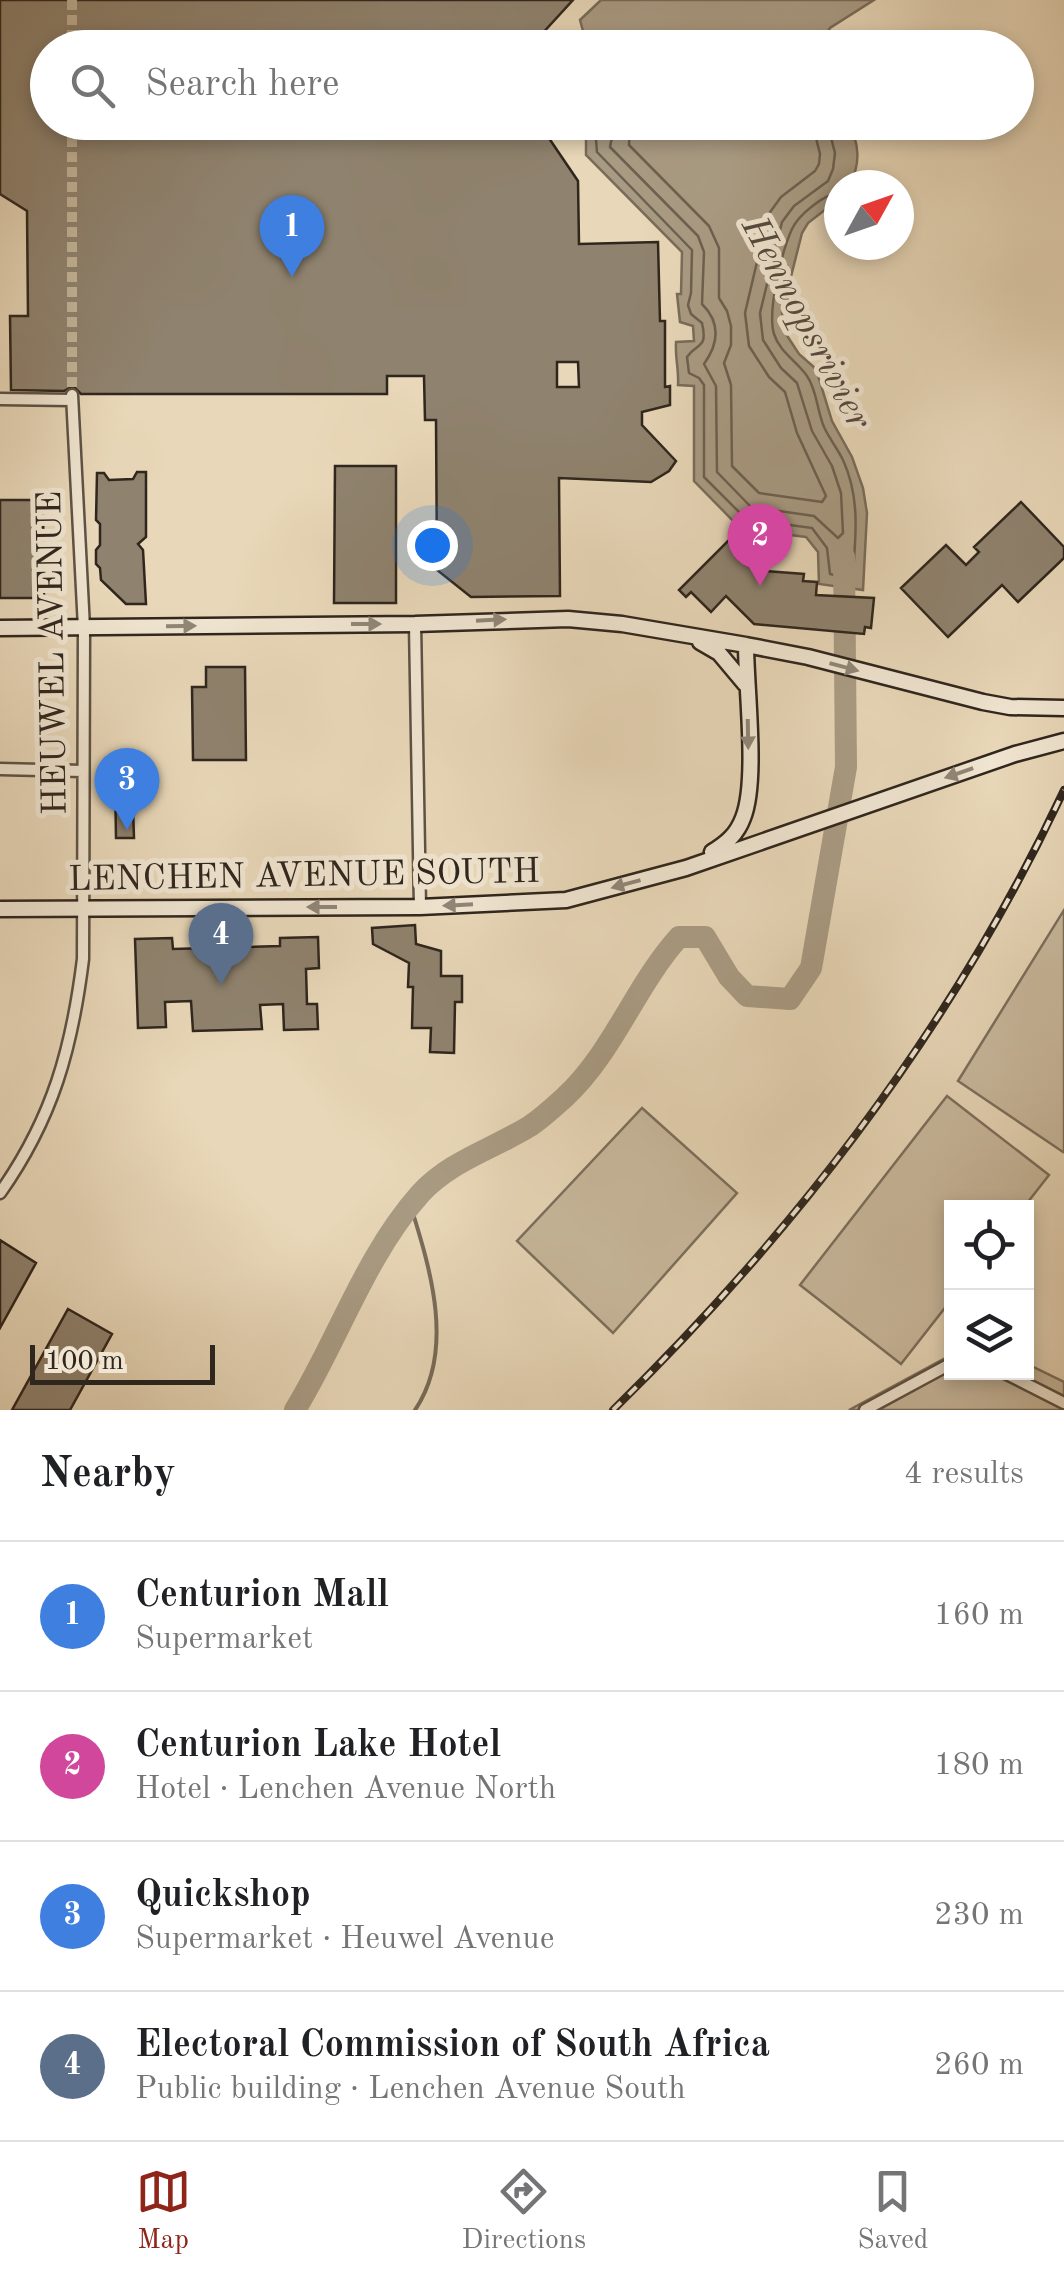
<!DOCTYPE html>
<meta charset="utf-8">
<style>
body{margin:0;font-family:"Old Standard TT",serif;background:#f6f6f6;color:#202124}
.controls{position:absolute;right:30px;bottom:30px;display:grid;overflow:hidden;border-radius:0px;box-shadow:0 5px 15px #0003}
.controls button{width:90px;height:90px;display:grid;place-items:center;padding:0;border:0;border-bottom:2px solid #e0e0e0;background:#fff;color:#202124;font:50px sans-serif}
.compass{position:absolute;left:824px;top:170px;width:90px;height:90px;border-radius:50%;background:#fff;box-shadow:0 5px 15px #0003;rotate:50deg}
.scale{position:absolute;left:30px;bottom:25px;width:185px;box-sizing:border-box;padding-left:10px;border:5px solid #2f261d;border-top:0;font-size:28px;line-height:35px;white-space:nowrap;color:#2f261d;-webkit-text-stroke:8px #f0e5d1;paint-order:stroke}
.you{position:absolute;left:432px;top:545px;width:35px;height:35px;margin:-25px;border:8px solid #fff;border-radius:50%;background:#1a73e8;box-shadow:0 0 0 15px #1a73e833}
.badge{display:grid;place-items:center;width:65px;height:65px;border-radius:50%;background:#8f2418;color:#fff;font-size:32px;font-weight:700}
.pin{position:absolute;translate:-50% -82px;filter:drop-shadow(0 2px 5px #0008)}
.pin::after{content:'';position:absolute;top:52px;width:35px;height:30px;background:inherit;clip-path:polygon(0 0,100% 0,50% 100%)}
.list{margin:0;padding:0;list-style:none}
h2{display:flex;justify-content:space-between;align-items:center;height:130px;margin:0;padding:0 40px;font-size:42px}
h2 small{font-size:32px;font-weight:400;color:#757577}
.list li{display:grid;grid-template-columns:65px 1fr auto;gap:30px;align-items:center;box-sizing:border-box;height:150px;padding:0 40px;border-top:2px solid #e0e0e0}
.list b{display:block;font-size:38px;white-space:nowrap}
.list p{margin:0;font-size:32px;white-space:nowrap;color:#757577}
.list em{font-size:32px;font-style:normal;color:#757577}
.icon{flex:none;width:55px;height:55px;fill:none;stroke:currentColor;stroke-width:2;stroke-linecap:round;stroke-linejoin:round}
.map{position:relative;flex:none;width:1064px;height:1410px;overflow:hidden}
.search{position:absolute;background:#fff;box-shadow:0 5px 15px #0003;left:30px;right:30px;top:30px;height:110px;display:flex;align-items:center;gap:25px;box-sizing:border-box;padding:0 35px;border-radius:55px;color:#757577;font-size:38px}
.sheet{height:730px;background:#fff}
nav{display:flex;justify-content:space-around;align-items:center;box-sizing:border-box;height:140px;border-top:2px solid #e0e0e0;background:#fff;font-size:28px;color:#757577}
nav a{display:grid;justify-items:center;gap:5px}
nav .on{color:#8f2418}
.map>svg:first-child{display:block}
.green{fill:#c9b99e;stroke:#7c705e;stroke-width:2.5}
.water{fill:#a99b83;stroke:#786c5a;stroke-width:2.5}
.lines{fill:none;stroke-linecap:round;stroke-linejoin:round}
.shore{stroke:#6c6050;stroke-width:2.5}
.stream{stroke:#786c5a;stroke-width:4}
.river{stroke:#a99b83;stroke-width:22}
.building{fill:#8f826e;stroke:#2f261d;stroke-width:2.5;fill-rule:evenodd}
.minor-tunnel{stroke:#c3b499;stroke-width:10;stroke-dasharray:10 5;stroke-linecap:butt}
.minor-casing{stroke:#5d5244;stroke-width:15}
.secondary-casing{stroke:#2f261d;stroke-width:19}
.minor{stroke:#f0e5d1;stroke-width:10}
.secondary{stroke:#f0e5d1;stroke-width:14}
.rail-casing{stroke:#2f261d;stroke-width:8}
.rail{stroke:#f0e5d1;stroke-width:4;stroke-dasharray:11;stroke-linecap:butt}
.oneway{fill:#908677}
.labels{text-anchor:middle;stroke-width:10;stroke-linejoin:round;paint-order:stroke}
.street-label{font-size:35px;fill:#2f261d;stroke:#f0e5d1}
.water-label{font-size:38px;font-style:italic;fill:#54493c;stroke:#f0e5d1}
</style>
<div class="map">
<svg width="1064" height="1410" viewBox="0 0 1064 1410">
<rect width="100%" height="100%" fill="#e8d7b8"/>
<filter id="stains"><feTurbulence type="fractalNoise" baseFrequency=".002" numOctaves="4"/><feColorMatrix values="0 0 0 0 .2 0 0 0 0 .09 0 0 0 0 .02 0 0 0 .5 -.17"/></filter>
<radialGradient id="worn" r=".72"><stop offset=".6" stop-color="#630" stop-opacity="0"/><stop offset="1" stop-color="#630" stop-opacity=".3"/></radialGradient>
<path class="green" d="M 1064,910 L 1064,1150 L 1063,1152 L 958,1081 Z
M 947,1096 L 1049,1175 L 1024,1207 L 952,1208 L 951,1300 L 901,1364 L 800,1285 Z
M 642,1108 L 737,1193 L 613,1333 L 517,1241 Z
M 951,1355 L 952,1372 L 1026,1372 L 1027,1364 L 1064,1382 L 1064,1410 L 849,1410 Z"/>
<path class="water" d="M 601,0 L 874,0 L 830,28 L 819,47 L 595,47 L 586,42 L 580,20 Z
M 592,123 L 847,122 C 860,142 861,165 849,185 L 839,185 L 839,199 L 808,223 L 802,233 L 782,312 L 784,331 L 799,354 L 816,369 L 832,421 L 852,457 L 863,488 L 867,513 L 863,590 L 819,584 L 818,552 L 806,537 L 741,529 L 694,481 L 694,386 L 678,385 C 679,370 675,357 676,342 L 694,341 L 693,326 L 680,322 L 677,294 L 681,294 L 682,252 L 586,155 L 586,130 L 592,130 Z"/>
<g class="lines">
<path class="shore" d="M 602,122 L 596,140 L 597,152 L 692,250 L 691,293 L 688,305 L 691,314 L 702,323 C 708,350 697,342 687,357 L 689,373 L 699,378 L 704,385 L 704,477 L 746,519 L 812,528 L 827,548 L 830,574 L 849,578 L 853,573 C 856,534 860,497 843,460 C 837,448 829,438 824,427 C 817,411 817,390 807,376 C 797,361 780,353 774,334 C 767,311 782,251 792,229 C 799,214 824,195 839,192
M 615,122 L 610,147 L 698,236 L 704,252 L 702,304 C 721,323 719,343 704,364 L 716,386 L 717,472 L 751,507 L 814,516 L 838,538 L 843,533 L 841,493 L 832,466 L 812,431 L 797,383 L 781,368 L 763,340 L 760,313 L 782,222 L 794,206 L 828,181 L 833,169 L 835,153 L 827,122
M 630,122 L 629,145 L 709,226 L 719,248 L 719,298 L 727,311 L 731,326 L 731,345 L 724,363 L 731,385 L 732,466 L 759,493 L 822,502 L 826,496 L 797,433 L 785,392 L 769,377 L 749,346 L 745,313 L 768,215 L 781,197 L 815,171 L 819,164 L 820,154 L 812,122"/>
<path class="stream" d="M 411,1207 C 431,1271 455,1351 415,1410"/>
<path class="river" d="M 295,1410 C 338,1340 365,1256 420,1194 C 450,1161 493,1149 530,1126 C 542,1118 554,1107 565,1097 C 614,1051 635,986 679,937 L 705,937 L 729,977 L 747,996 L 790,999 L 811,968 L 846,767 L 844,557"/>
</g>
<path class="building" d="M 0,0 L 573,0 L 529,48 L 48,48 L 48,122 L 538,122 L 578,181 L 579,244 L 658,242 L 660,321 L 665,321 L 665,387 L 670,386 L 670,405 L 642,412 L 642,425 L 676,461 L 669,471 L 651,482 L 559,478 L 560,596 L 471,597 L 437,570 L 436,420 L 425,420 L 424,376 L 387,376 L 387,394 L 81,394 L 73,386 L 64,391 L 11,390 L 10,316 L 28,316 L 27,211 L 0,194 ZM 557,362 L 578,362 L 579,387 L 557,387 Z
M 335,466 L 396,466 L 396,603 L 334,603 Z
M 137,472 L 146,472 L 146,537 L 138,544 L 143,550 L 146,604 L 126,604 L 101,580 L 100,568 L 96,564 L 96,550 L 100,545 L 100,524 L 96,520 L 97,473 L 104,473 L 109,480 L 133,479 Z
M 0,500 L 43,500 L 44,598 L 0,598 Z
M 1021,502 L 1064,547 L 1064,558 L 1018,602 L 1002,585 L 948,637 L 901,588 L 946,545 L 966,565 L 979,552 L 974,547 Z
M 731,538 L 740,546 L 743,543 L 762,562 L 754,570 L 804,574 L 803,581 L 817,582 L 816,595 L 874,598 L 871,628 L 865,627 L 864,634 L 754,624 L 726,596 L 711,612 L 691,592 L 686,597 L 679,590 Z
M 206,667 L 245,667 L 246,760 L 193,760 L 192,687 L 206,687 Z
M 115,776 L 132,776 L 134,838 L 116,838 Z
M 415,925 L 416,944 L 441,951 L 441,976 L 462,976 L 462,1002 L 455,1002 L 454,1053 L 430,1052 L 431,1028 L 412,1028 L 413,987 L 408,987 L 409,963 L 373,944 L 372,928 Z
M 318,937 L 319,968 L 306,969 L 307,1004 L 317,1004 L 318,1029 L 284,1030 L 283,1004 L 260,1005 L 262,1029 L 193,1031 L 191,1001 L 165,1002 L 166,1027 L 138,1028 L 135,939 L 172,938 L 173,949 L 280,946 L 280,938 Z
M 0,1240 L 36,1263 L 0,1328 Z
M 68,1309 L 112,1334 L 70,1410 L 12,1410 Z"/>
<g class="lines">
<path class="minor-tunnel" d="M 72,0 L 72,48
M 72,122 L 72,395"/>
<defs>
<path id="minor" d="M 0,399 L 72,400
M 415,624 L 420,907
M 0,769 L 83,771
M 0,1193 C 53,1118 72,1048 83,959 L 84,628 L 72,395
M 1003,1372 L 1064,1403
M 865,1410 L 952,1363"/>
<path id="secondary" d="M 0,628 L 415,624 L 568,619 L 622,624 L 746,645 L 808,657 L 983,702 L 1010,707 L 1064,708
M 700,642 L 719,653 L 745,684
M 712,852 C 727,843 737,834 743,818 C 758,781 746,688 746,645
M 0,909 L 420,907 L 566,900 L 686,868 L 1015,754 L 1064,741"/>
</defs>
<use href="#minor" class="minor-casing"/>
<use href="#secondary" class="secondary-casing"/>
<use href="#minor" class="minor"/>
<use href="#secondary" class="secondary"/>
<defs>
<path id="rail" d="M 613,1410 C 796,1231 955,1023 1064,790"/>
</defs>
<use href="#rail" class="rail-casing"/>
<use href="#rail" class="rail"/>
</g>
<defs><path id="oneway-solid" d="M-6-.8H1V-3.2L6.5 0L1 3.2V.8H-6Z" transform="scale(2.5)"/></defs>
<g class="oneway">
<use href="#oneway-solid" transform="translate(491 620) rotate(-3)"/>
<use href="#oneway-solid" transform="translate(366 624)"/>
<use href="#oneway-solid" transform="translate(181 626) rotate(-1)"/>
<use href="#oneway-solid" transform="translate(844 667) rotate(15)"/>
<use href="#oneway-solid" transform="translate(748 734) rotate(89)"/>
<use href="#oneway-solid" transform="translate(959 773) rotate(161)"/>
<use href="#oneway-solid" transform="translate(626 884) rotate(165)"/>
<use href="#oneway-solid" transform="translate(458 905) rotate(177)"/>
<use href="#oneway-solid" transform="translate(322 907) rotate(180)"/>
</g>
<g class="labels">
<g class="street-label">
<text transform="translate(51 653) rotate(-91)" y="12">HEUWEL AVENUE</text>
<text transform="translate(304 874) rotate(-1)" y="12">LENCHEN AVENUE SOUTH</text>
</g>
<g class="water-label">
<text transform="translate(808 322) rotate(62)" y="13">Hennopsrivier</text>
</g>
</g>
<rect width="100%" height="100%" filter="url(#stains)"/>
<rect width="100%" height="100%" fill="url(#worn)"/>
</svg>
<div class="controls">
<button><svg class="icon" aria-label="locate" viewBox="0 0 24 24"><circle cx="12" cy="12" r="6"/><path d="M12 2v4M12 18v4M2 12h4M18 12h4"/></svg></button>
<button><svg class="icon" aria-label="layers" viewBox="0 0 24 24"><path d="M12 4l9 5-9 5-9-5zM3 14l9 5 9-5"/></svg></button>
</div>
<svg class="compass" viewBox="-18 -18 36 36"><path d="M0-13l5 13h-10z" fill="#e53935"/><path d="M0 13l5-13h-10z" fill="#757577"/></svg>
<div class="scale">100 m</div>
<div class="you"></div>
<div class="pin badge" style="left:292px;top:277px;background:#3f7fe0">1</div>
<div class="pin badge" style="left:760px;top:586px;background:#d1479c">2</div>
<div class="pin badge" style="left:127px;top:830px;background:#3f7fe0">3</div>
<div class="pin badge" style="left:221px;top:985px;background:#5c6f8a">4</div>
<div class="search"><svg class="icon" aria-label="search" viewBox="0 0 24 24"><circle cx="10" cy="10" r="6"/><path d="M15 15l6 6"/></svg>Search here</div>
</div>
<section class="sheet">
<h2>Nearby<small>4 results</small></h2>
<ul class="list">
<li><span class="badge" style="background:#3f7fe0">1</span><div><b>Centurion Mall</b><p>Supermarket</p></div><em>160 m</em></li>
<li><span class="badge" style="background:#d1479c">2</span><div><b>Centurion Lake Hotel</b><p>Hotel · Lenchen Avenue North</p></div><em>180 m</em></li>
<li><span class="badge" style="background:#3f7fe0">3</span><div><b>Quickshop</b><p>Supermarket · Heuwel Avenue</p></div><em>230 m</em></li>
<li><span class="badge" style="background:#5c6f8a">4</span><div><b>Electoral Commission of South Africa</b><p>Public building · Lenchen Avenue South</p></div><em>260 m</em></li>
</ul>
</section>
<nav>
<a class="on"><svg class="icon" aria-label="map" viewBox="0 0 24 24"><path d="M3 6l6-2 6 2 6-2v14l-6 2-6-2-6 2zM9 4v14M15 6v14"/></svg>Map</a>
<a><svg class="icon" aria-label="directions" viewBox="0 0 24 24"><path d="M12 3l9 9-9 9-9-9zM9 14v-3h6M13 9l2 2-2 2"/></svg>Directions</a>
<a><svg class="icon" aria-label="saved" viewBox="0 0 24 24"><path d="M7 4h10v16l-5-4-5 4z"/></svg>Saved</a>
</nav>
